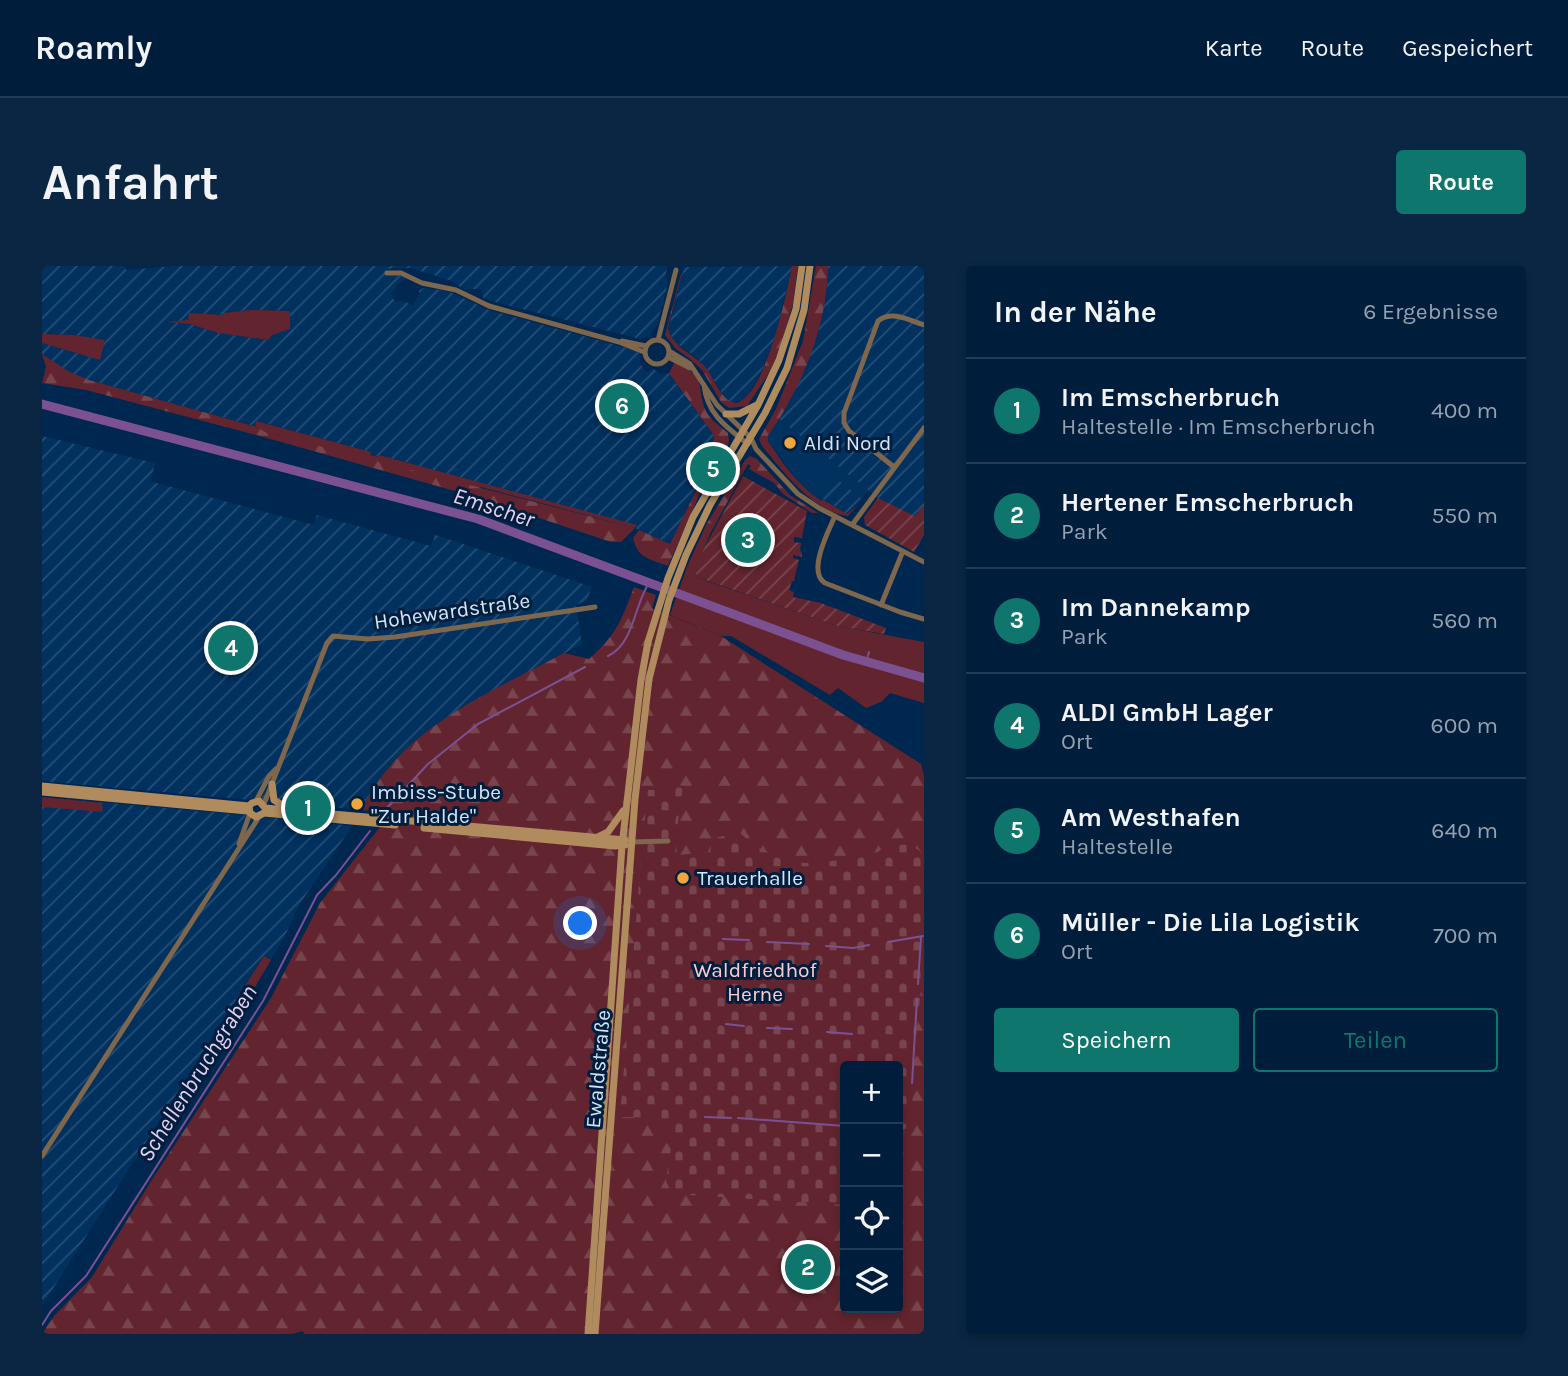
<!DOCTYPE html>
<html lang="de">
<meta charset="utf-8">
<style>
body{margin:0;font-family:Karla,sans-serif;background:#0a2643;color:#f1f3f6}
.controls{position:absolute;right:21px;bottom:21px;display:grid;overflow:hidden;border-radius:7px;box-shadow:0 4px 10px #0003}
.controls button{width:63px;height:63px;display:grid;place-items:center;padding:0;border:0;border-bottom:2px solid #223b56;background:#001d3c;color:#f1f3f6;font:35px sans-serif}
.you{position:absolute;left:539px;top:658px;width:24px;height:24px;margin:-18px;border:5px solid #fff;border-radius:50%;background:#1a73e8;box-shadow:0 0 0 10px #1a73e833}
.badge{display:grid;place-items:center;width:46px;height:46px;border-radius:50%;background:#0f766e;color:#fff;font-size:23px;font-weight:700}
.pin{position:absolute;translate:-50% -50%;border:4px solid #fff;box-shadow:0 2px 7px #0006}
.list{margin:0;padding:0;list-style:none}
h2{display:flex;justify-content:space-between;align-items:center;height:91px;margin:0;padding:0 28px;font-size:30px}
h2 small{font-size:23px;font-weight:400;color:#95a2af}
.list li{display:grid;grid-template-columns:46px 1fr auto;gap:21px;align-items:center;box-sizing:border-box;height:105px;padding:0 28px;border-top:2px solid #223b56}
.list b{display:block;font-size:26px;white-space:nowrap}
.list p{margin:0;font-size:23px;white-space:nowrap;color:#95a2af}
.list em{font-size:23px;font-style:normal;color:#95a2af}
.actions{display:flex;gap:14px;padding:21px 28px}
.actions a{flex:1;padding:16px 0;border:2px solid #0f766e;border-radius:7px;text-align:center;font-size:24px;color:#0f766e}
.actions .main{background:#0f766e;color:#fff}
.icon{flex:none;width:38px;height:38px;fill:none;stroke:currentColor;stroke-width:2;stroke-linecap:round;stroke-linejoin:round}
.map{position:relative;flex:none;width:882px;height:1068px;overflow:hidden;border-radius:7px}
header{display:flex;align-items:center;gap:42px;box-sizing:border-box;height:98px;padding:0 35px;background:#001d3c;border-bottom:2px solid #223b56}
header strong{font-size:33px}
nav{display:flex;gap:38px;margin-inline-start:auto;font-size:24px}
.intro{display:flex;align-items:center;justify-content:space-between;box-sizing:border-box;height:168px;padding:0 42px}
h1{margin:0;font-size:49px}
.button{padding:18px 32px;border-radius:7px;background:#0f766e;color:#fff;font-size:24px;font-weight:700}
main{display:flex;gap:42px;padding:0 42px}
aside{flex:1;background:#001d3c;border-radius:7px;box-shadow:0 4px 10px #0003}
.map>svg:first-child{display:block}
.built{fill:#00315f}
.industrial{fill:url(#industrial-furrows);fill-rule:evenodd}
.green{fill:#62252f}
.forest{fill:url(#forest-firs);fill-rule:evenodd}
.cemetery{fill:url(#cemetery-stones)}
.garden{fill:url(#garden-furrows)}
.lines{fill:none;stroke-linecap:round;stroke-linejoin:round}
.stream{stroke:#7b5192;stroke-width:2}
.river{stroke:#7b5192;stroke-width:9}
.minor{stroke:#7e674c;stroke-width:5}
.secondary{stroke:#af8b5e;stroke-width:7}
.poi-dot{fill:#efa73d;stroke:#011e3d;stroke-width:2.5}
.labels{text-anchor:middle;stroke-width:6;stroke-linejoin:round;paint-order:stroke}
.poi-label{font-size:21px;fill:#d4e6fb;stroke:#011e3d;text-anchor:start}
.street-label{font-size:21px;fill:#d4e6fb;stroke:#011e3d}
.park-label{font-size:21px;fill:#fdccd0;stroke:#011e3d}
.water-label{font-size:23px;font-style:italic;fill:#e8d1f6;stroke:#011e3d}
</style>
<header>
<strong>Roamly</strong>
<nav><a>Karte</a><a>Route</a><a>Gespeichert</a></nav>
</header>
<div class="intro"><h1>Anfahrt</h1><a class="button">Route</a></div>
<main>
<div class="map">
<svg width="882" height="1068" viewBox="0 0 882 1068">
<defs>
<pattern id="industrial-furrows" width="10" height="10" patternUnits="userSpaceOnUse" patternTransform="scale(1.75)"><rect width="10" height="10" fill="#00315f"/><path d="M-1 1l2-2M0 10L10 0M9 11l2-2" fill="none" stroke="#244f77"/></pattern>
<pattern id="forest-firs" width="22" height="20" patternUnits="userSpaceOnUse" patternTransform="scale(1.75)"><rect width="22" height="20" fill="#62252f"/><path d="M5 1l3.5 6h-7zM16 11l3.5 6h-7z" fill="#78454e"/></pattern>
<pattern id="cemetery-stones" width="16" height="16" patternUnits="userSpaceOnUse" patternTransform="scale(1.75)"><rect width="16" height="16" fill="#62252f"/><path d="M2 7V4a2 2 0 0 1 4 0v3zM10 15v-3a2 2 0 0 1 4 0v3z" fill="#78454e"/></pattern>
<pattern id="garden-furrows" width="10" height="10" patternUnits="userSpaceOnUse" patternTransform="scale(1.75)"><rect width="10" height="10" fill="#62252f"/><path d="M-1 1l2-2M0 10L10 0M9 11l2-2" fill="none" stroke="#78454e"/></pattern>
</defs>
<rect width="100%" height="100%" fill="#002750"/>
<path class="built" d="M 737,153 L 827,225 L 820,233 L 795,213 L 777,234 L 758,219 L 726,175 L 726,170 Z"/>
<path class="industrial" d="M 0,0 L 83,0 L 84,4 L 132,0 L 625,0 L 624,11 L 626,17 L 615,59 L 608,69 L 598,73 L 453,36 L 441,32 L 440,23 L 421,23 L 410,15 L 369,2 L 345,3 L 346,10 L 363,10 L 363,14 L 356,18 L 349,28 L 352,30 L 351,33 L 355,36 L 358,34 L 371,39 L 378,27 L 376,25 L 381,22 L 406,25 L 447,44 L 592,84 L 598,88 L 598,98 L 605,106 L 611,102 L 617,108 L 627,107 L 671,168 L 672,173 L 655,207 L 661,210 L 628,278 L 593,262 L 595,260 L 337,189 L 337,191 L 328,189 L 328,186 L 215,155 L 213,160 L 205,158 L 47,114 L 26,105 L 0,88 L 0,77 L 58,94 L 62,75 L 32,69 L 0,68 ZM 207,44 L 248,45 L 243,64 L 229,69 L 226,74 L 176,67 L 148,58 L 130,56 L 146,54 L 147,47 L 182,49 L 183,47 Z
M 750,0 L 734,69 L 721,102 L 704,134 L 690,137 L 683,132 L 667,106 L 655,92 L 633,76 L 626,65 L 642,1 Z
M 786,0 L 882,0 L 882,238 L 873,250 L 836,232 L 737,153 L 761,107 L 776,67 L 784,30 Z
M 0,170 L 113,197 L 109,215 L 111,216 L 272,259 L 275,249 L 389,280 L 392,273 L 391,268 L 550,321 L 545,334 L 534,339 L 540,378 L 419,442 L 325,533 L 320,544 L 0,515 Z
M 795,213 L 820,233 L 805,248 L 781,233 L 777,234 Z
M 0,531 L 233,552 L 263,558 L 274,556 L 310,560 L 256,641 L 243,670 L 229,694 L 222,690 L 0,1040 Z"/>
<path class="green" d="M 207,44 L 248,45 L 248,63 L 230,69 L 226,74 L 176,67 L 148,58 L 125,56 L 146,54 L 147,47 L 181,49 L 182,47 Z
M 0,68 L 32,69 L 63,74 L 58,94 L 0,77 Z
M 214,155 L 329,186 L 328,189 L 336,191 L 337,189 L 595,259 L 593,262 L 439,221 L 435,222 L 412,217 L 223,166 L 213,160 Z
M 645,301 L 653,303 L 655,311 L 665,315 L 795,360 L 882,376 L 882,437 L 848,427 L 839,436 L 824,442 L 796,422 L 788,429 L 689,370 L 679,370 L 628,349 Z
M 0,531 L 60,537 L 61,546 L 0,541 Z
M 222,690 L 229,694 L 207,731 L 199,726 Z"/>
<path class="forest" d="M 750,0 L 756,0 L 751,38 L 738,82 L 727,107 L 705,140 L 687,142 L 679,136 L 660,104 L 647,92 L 634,83 L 623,69 L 639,8 L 640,8 L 626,62 C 629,80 652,88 663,101 C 674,113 678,136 695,137 C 724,127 744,30 750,0 Z
M 774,0 L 786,0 C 785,61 760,121 726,170 L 726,175 C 741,198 756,220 779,235 L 780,233 L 805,248 L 816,239 L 806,250 C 771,246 741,205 720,180 L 717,173 L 734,143 L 761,75 Z
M 0,88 L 26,105 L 47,114 L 215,161 L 223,166 L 593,262 L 579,276 L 569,276 L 434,231 L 218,170 L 44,124 L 0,117 L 4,101 Z
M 633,96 C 669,113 652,121 665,147 C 670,155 679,161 686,167 L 687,175 L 685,183 L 669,202 L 626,300 C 608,293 596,293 591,272 L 597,264 L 628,278 L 661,210 L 655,207 L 672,173 L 671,168 L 627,107 Z
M 708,190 L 715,193 L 748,229 L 776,247 L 770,247 L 741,228 L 732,217 L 707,203 L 709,200 L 706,198 L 668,268 L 653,303 L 645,301 L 664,259 L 703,194 Z
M 592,321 L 614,329 L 610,342 L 679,370 L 879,498 L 882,510 L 882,1068 L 262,1068 L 261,1065 L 250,1068 L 0,1068 L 12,1050 L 50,1011 L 111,912 L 229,732 L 278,637 L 349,547 L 320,544 C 356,463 448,427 522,387 L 547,393 C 574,370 580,353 592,321 ZM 803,800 L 856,800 L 856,1042 L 803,1042 Z"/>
<path class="cemetery" d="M 623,518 L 641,520 L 633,578 L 636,589 L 666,586 L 671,572 L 698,567 C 717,584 738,597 765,597 C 776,598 812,592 824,589 C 837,586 852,577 865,579 C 872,580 879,585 882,590 L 882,694 L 871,800 L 870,855 L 863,863 L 856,864 L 856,800 L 803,800 L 803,939 L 630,928 L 624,915 L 631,869 L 615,852 L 578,851 L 599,593 C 603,570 602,547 606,524 L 614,524 Z"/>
<path class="garden" d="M 701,210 L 765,245 L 760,272 L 752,271 L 752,276 L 759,277 L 758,285 L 760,286 L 760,291 L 751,289 L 751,292 L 757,294 L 752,315 L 750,315 L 747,324 L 752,326 L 751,331 L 779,337 L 844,362 L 842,368 L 795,360 L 655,311 L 652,301 Z
M 836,232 L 873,250 L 882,238 L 882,269 L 872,286 L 823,259 L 822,251 Z"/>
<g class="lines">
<path class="stream" d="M 566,390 C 592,378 592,339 607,317
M 824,396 L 827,386
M 343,544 L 386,498 L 436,458 L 543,401
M 681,673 L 707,674
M 725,676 L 767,678
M 846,676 L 881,670
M 784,680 L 811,682 L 827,679
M 876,718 L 879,671
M 684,758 L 702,760
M 725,762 L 750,763
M 785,766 L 810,768
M 870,817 L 875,733
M 663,851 L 689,852
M 696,852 L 803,860
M 0,1059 L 9,1045 L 44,1010 L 221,735 L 275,629 L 294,609 L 328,565"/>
<path class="river" d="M 0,138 L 436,253 L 801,389 L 882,412"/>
<path class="minor" d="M 345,7 L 359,7 L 380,17 L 414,24 L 447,40 L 577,76 L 602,86
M603 86a12 12 0 1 1 24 0a12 12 0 1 1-24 0Z
M 616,74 L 634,4
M 580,75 L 604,80
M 627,85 L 648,98 L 675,139 L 709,172 L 714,183 L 756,228 L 777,242 L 882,296
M 626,91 L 648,102
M 662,119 C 665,148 684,161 706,178
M 852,201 L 807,165 L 802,157 L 802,147 L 836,55 C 850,44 867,54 882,59
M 793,250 C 786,266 765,306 783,317 L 858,346 L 882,353
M 810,259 L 882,162
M 839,339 L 861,285
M 214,535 L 227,510 L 234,503
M 222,538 L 285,377 L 291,370 L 326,373 L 353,371 L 553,341
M 590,576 L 626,575
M 197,578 L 208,547
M 0,890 L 217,551"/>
<path class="secondary" d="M 684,148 L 697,148 L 715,139
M 230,518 L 232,534 L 245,542
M 0,520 L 207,540 L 210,537 L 217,535 L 223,542 L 583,574
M 0,526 L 205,545
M 207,540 L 208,547 L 214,551 L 222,547 L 353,559
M 382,562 L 573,580 L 583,579
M 556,571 L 566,566 L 581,545
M 546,1068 L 580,580 L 599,414 L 606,376 L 626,312 L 651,251 L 716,139 L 737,94 L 754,43 L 760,0
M 553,1068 L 593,533 L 607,413 L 627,334 L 644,289 L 668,239 L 723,147 L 745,102 L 762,44 L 768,0"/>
</g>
<g class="poi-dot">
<circle cx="748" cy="177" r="7"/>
<circle cx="315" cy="538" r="7"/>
<circle cx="641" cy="612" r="7"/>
</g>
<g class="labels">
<g class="poi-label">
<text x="762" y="184">Aldi Nord</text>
<text x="329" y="533">Imbiss-Stube<tspan x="329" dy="24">"Zur Halde"</tspan></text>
<text x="655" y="619">Trauerhalle</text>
</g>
<g class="street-label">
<text transform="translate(410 345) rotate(-8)" y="7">Hohewardstraße</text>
<text transform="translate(556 803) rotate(-85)" y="7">Ewaldstraße</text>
</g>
<g class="park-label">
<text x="713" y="711">Waldfriedhof<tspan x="713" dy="24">Herne</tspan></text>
</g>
<g class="water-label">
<text transform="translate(452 241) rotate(18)" y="8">Emscher</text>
<text transform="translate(155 807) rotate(-58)" y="8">Schellenbruchgraben</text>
</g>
</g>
</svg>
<div class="controls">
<button>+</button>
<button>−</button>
<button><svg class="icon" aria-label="locate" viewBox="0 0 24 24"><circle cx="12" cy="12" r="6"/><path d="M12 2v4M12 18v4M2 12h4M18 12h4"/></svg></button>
<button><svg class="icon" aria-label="layers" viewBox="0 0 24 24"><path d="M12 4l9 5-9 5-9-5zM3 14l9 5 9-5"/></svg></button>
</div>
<div class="you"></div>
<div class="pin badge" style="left:266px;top:542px">1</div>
<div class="pin badge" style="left:766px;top:1001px">2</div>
<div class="pin badge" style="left:706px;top:274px">3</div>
<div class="pin badge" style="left:189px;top:382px">4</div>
<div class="pin badge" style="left:671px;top:203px">5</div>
<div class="pin badge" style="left:580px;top:140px">6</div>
</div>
<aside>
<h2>In der Nähe<small>6 Ergebnisse</small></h2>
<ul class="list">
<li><span class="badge">1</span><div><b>Im Emscherbruch</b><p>Haltestelle · Im Emscherbruch</p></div><em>400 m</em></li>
<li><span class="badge">2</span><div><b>Hertener Emscherbruch</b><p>Park</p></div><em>550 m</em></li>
<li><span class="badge">3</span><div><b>Im Dannekamp</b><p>Park</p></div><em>560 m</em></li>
<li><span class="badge">4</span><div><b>ALDI GmbH Lager</b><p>Ort</p></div><em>600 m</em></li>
<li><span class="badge">5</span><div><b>Am Westhafen</b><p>Haltestelle</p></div><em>640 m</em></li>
<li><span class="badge">6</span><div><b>Müller - Die Lila Logistik</b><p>Ort</p></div><em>700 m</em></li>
</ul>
<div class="actions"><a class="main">Speichern</a><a>Teilen</a></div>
</aside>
</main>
